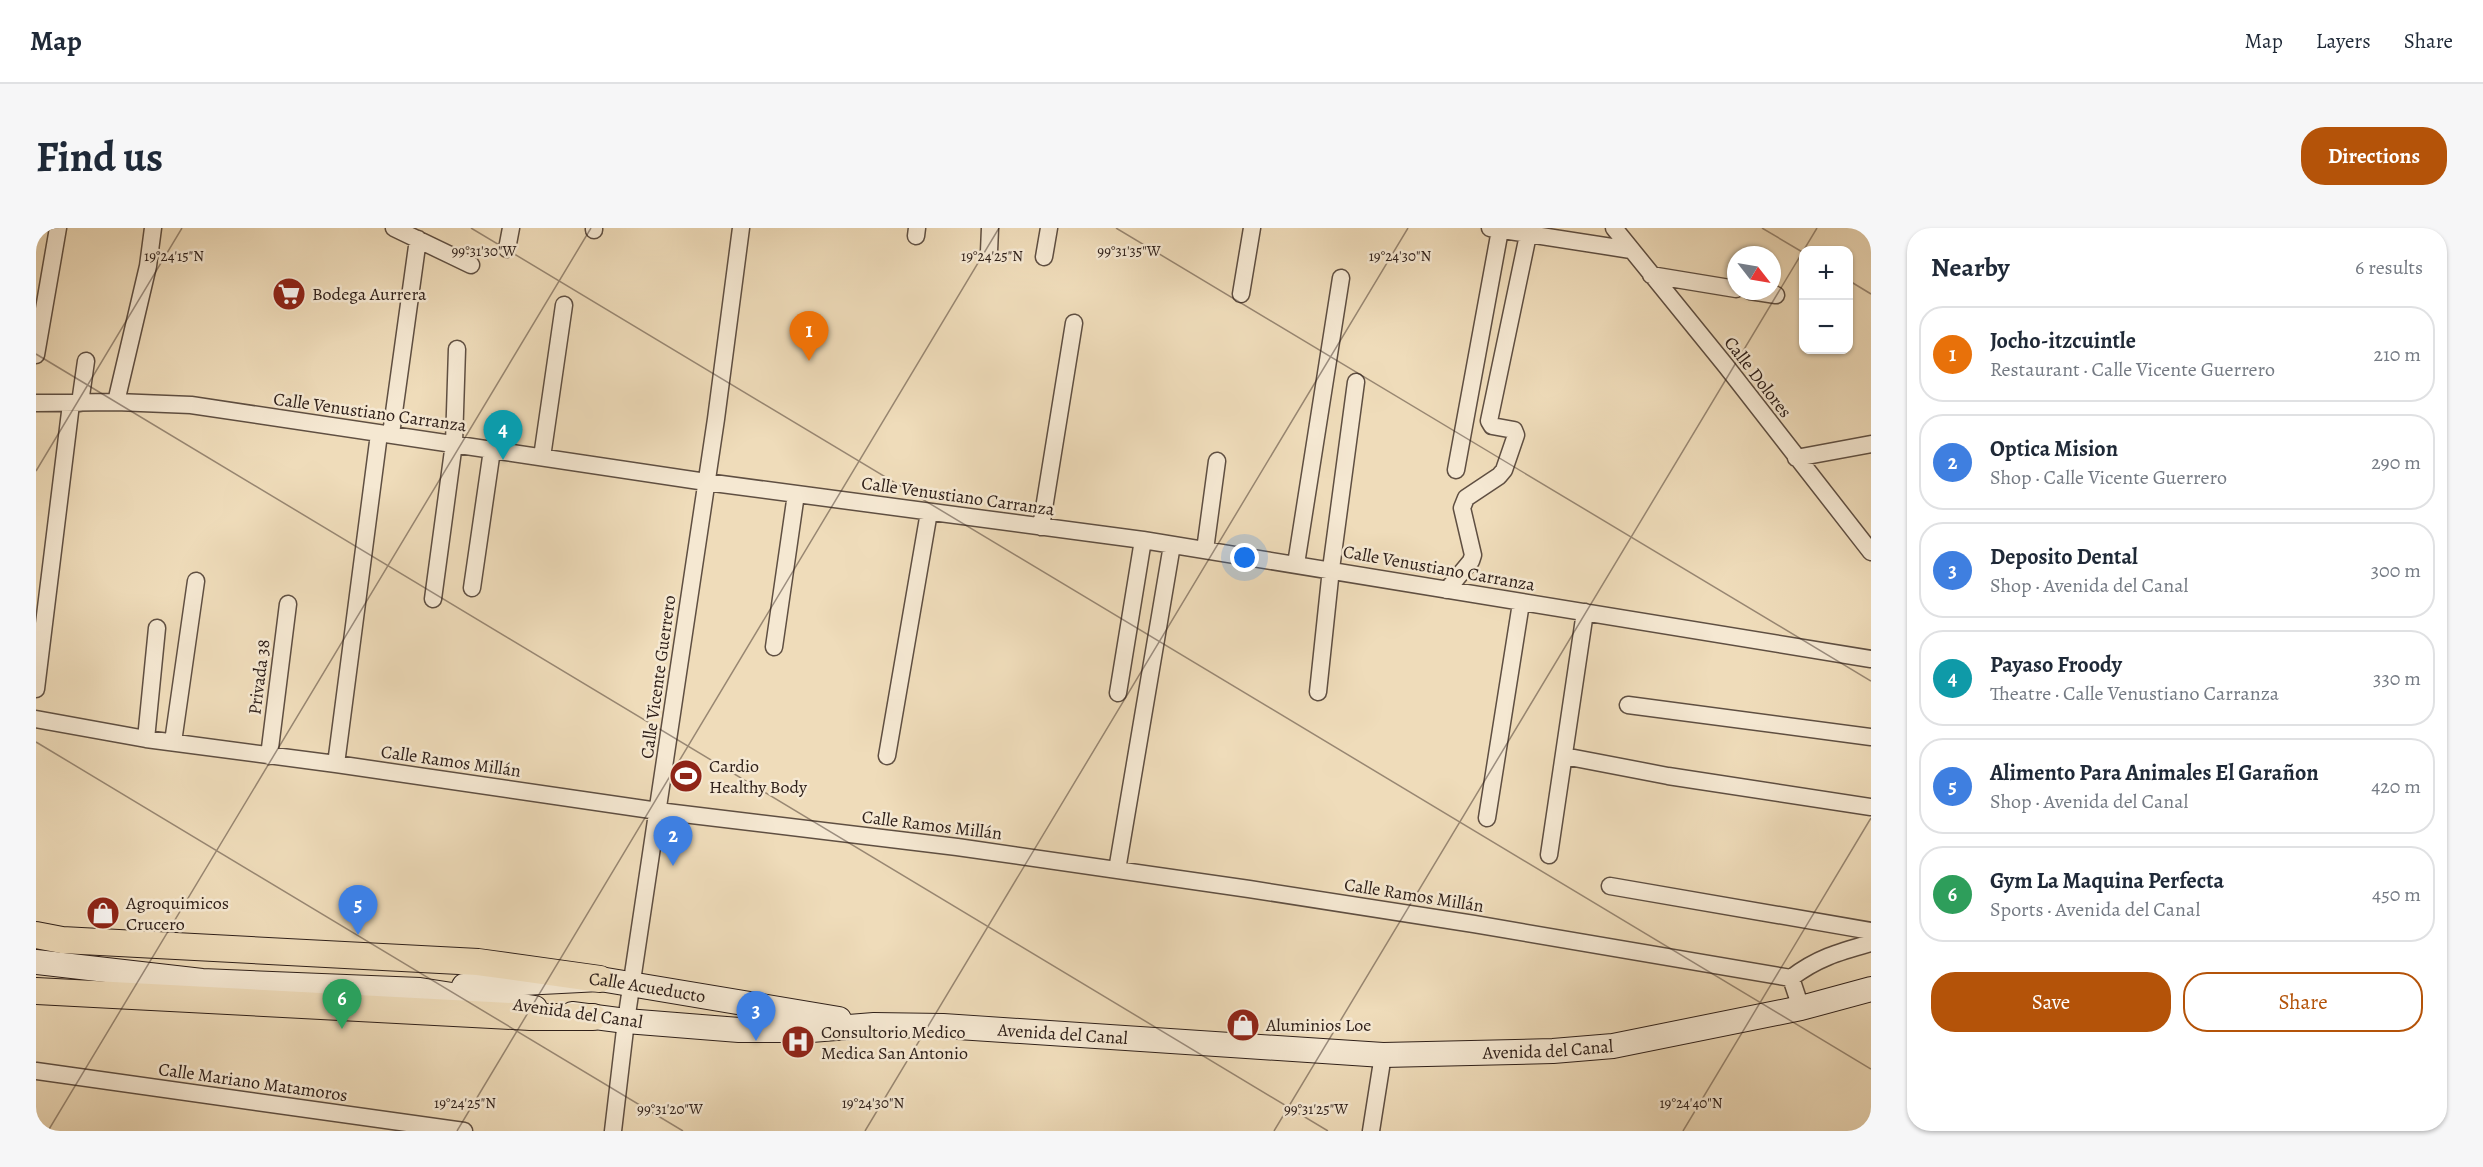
<!DOCTYPE html>
<meta charset="utf-8">
<style>
body{margin:0;font-family:Alegreya,serif;background:#f6f6f7;color:#1f2937}
.controls{position:absolute;right:18px;top:18px;display:grid;overflow:hidden;border-radius:12px;box-shadow:0 2px 4px #0004}
.controls button{width:54px;height:54px;display:grid;place-items:center;padding:0;border:0;border-bottom:2px solid #e0e1e3;background:#fff;color:#1f2937;font:30px sans-serif}
.compass{position:absolute;left:1691px;top:18px;width:54px;height:54px;border-radius:50%;background:#fff;box-shadow:0 2px 4px #0004;rotate:121deg}
.you{position:absolute;left:1209px;top:330px;width:21px;height:21px;margin:-15px;border:4px solid #fff;border-radius:50%;background:#1a73e8;box-shadow:0 0 0 9px #1a73e833}
.badge{display:grid;place-items:center;width:39px;height:39px;border-radius:50%;background:#b45309;color:#fff;font-size:20px;font-weight:700}
.pin{position:absolute;translate:-50% -50px;filter:drop-shadow(0 2px 3px #0008)}
.pin::after{content:'';position:absolute;top:32px;width:21px;height:18px;background:inherit;clip-path:polygon(0 0,100% 0,50% 100%)}
.list{margin:0;padding:0;list-style:none}
h2{display:flex;justify-content:space-between;align-items:center;height:78px;margin:0;padding:0 24px;font-size:26px}
h2 small{font-size:20px;font-weight:400;color:#747a83}
.list li{display:grid;grid-template-columns:39px 1fr auto;gap:18px;align-items:center;box-sizing:border-box;height:96px;margin:0 12px 12px;padding:0 12px;border:2px solid #e0e1e3;border-radius:24px}
.list b{display:block;font-size:22px;white-space:nowrap}
.list p{margin:0;font-size:20px;white-space:nowrap;color:#747a83}
.list em{font-size:20px;font-style:normal;color:#747a83}
.actions{display:flex;gap:12px;padding:18px 24px}
.actions a{flex:1;padding:14px 0;border:2px solid #b45309;border-radius:24px;text-align:center;font-size:21px;color:#b45309}
.actions .main{background:#b45309;color:#fff}
.map{position:relative;flex:none;width:1835px;height:903px;overflow:hidden;border-radius:24px}
header{display:flex;align-items:center;gap:36px;box-sizing:border-box;height:84px;padding:0 30px;background:#fff;border-bottom:2px solid #e0e1e3}
header strong{font-size:28px}
nav{display:flex;gap:33px;margin-inline-start:auto;font-size:21px}
.intro{display:flex;align-items:center;justify-content:space-between;box-sizing:border-box;height:144px;padding:0 36px}
h1{margin:0;font-size:42px}
.button{padding:15px 27px;border-radius:24px;background:#b45309;color:#fff;font-size:21px;font-weight:700}
main{display:flex;gap:36px;padding:0 36px}
aside{flex:1;background:#fff;border-radius:24px;box-shadow:0 2px 4px #0004}
.map>svg:first-child{display:block}
.lines{fill:none;stroke-linecap:round;stroke-linejoin:round}
.street-casing{stroke:#5f4f42;stroke-width:19}
.secondary-casing{stroke:#2f201a;stroke-width:26}
.primary-casing{stroke:#2f201a;stroke-width:28}
.street{stroke:#f5e8d2;stroke-width:16}
.secondary{stroke:#f5e8d2;stroke-width:24}
.primary{stroke:#efdcba;stroke-width:26}
.ticks{fill:none;stroke:#2f201a;stroke-width:1.5;stroke-opacity:0.45}
.labels{text-anchor:middle;stroke-width:5;stroke-linejoin:round;paint-order:stroke}
.poi-label{font-size:18px;fill:#2f201a;stroke:#f5e8d2;text-anchor:start}
.street-label{font-size:18px;fill:#2f201a;stroke:#f5e8d2}
.ticks-label{font-size:15px;text-anchor:middle;fill:#2f201a;stroke:#f5e8d2;stroke-width:5;stroke-linejoin:round;paint-order:stroke}
</style>
<header>
<strong>Map</strong>
<nav><a>Map</a><a>Layers</a><a>Share</a></nav>
</header>
<div class="intro"><h1>Find us</h1><a class="button">Directions</a></div>
<main>
<div class="map">
<svg width="1835" height="903" viewBox="0 0 1835 903">
<rect width="100%" height="100%" fill="#efdcba"/>
<filter id="stains"><feTurbulence type="fractalNoise" baseFrequency=".00333" numOctaves="4"/><feColorMatrix values="0 0 0 0 .2 0 0 0 0 .09 0 0 0 0 .02 0 0 0 .5 -.17"/></filter>
<radialGradient id="worn" r=".72"><stop offset=".6" stop-color="#630" stop-opacity="0"/><stop offset="1" stop-color="#630" stop-opacity=".3"/></radialGradient>
<g class="lines">
<defs>
<path id="street" d="M 358,0 L 435,37
M 1454,0 L 1595,22
M 1578,0 L 1690,138 L 1835,324
M 558,2 L 558,0
M 880,8 L 881,0
M 471,21 L 475,0
M 953,24 L 954,0
M 1008,29 L 1013,0
M 1615,47 L 1700,61
M 1714,63 L 1740,67
M 1205,66 L 1216,0
M 0,127 L 22,0
M 80,174 L 112,38 L 117,0
M 0,175 L 80,174 L 155,177 L 670,254 L 1107,312 L 1835,431
M 44,175 L 50,133
M 355,206 L 382,11
M 506,229 L 528,77
M 1760,230 L 1835,216
M 1420,242 L 1464,2
M 1005,299 L 1038,95
M 1169,322 L 1181,233
M 1260,336 L 1305,50
M 436,360 L 456,222
M 1411,362 L 1435,333 L 1437,327 L 1426,280 L 1430,270 L 1463,248 L 1468,242 L 1480,207 L 1478,202 L 1456,198 L 1453,193 L 1492,7
M 397,371 L 418,215 L 421,121
M 738,419 L 760,266
M 0,461 L 35,176
M 1282,464 L 1295,341 L 1320,154
M 1082,465 L 1107,312
M 1592,477 L 1835,509
M 0,491 L 110,511 L 300,536 L 622,583 L 921,619 L 1213,661 L 1438,696 L 1755,750
M 110,511 L 121,400
M 137,514 L 160,353
M 233,528 L 252,376
M 851,528 L 893,284
M 1528,528 L 1632,548 L 1835,579
M 300,536 L 343,206
M 1451,590 L 1485,375
M 1513,627 L 1549,384
M 1081,642 L 1136,317
M 1574,658 L 1835,703
M 1755,750 C 1781,730 1803,724 1835,715
M 1755,750 L 1765,780
M 0,843 L 428,903
M 577,903 L 590,793 L 680,191 L 705,0
M 1335,903 L 1347,827"/>
<g id="secondary">
<path d="M 0,734 L 166,753 L 384,762 L 499,780"/>
<path id="s1" d="M 428,758 L 564,751 L 803,791"/>
<path id="s2" d="M 536,786 L 590,793 L 703,802 L 775,802 L 838,797 L 907,798 L 1347,827 L 1517,823 L 1577,818 L 1765,780 L 1835,761"/>
</g>
<path id="primary" d="M 0,707 L 26,712 L 442,734 L 564,751
M 0,763 L 494,789 L 557,789"/>
</defs>
<use href="#street" class="street-casing"/>
<use href="#secondary" class="secondary-casing"/>
<use href="#primary" class="primary-casing"/>
<use href="#street" class="street"/>
<use href="#secondary" class="secondary"/>
<use href="#primary" class="primary"/>
</g>
<path class="ticks" d="M 435,0 L 1835,841M 1080,0 L 1835,453M 1726,0 L 1768,25M 1812,52 L 1835,66M 0,126 L 1292,903M 0,243 L 146,0M 0,514 L 647,903M 0,902 L 2,903M 12,903 L 555,0M 421,903 L 963,0M 829,903 L 1372,0M 1238,903 L 1781,0M 1647,903 L 1835,590"/>
<defs>
<symbol id="supermarket-disc" viewBox="-11 -11 22 22"><circle r="9.5" fill="#8f2418" stroke="#f5e8d2"/><path d="M-6-5.5h2.5l.6 2H6L4.5 2H-2.5L-4.4-4H-6ZM-1.5 3.2a1.3 1.3 0 1 0 .1 0ZM3 3.2a1.3 1.3 0 1 0 .1 0Z" fill="#fff"/></symbol>
<symbol id="stadium-disc" viewBox="-11 -11 22 22"><circle r="9.5" fill="#8f2418" stroke="#f5e8d2"/><path d="M0-5a6.5 5 0 1 0 0 10a6.5 5 0 1 0 0-10ZM-3.5-1.8h7v3.6h-7Z" fill="#fff"/></symbol>
<symbol id="shop-disc" viewBox="-11 -11 22 22"><circle r="9.5" fill="#8f2418" stroke="#f5e8d2"/><path d="M-5-2.5h2.3a2.7 3.5 0 0 1 5.4 0H5L5.5 6h-11ZM-1.5-2.5h3a1.5 2.3 0 0 0-3 0Z" fill="#fff"/></symbol>
<symbol id="hospital-disc" viewBox="-11 -11 22 22"><circle r="9.5" fill="#8f2418" stroke="#f5e8d2"/><path d="M-5-5h3v3.5h4V-5h3V5h-3V1.5h-4V5h-3Z" fill="#fff"/></symbol>
</defs>
<g fill-rule="evenodd">
<use href="#supermarket-disc" x="234" y="47" width="38" height="38"/>
<use href="#stadium-disc" x="631" y="529" width="38" height="38"/>
<use href="#shop-disc" x="48" y="666" width="38" height="38"/>
<use href="#shop-disc" x="1188" y="778" width="38" height="38"/>
<use href="#hospital-disc" x="743" y="795" width="38" height="38"/>
</g>
<g class="labels">
<g class="poi-label">
<text x="276" y="72">Bodega Aurrera</text>
<text x="673" y="544">Cardio<tspan x="673" dy="21">Healthy Body</tspan></text>
<text x="90" y="681">Agroquimicos<tspan x="90" dy="21">Crucero</tspan></text>
<text x="1230" y="803">Aluminios Loe</text>
<text x="785" y="810">Consultorio Medico<tspan x="785" dy="21">Medica San Antonio</tspan></text>
</g>
<g class="street-label">
<text transform="translate(1722 149) rotate(52)" y="6">Calle Dolores</text>
<text transform="translate(334 184) rotate(8)" y="6">Calle Venustiano Carranza</text>
<text transform="translate(922 268) rotate(8)" y="6">Calle Venustiano Carranza</text>
<text transform="translate(1403 340) rotate(10)" y="6">Calle Venustiano Carranza</text>
<text transform="translate(223 449) rotate(-83)" y="6">Privada 38</text>
<text transform="translate(622 449) rotate(-82)" y="6">Calle Vicente Guerrero</text>
<text transform="translate(415 533) rotate(8)" y="6">Calle Ramos Millán</text>
<text transform="translate(896 597) rotate(7)" y="6">Calle Ramos Millán</text>
<text transform="translate(1378 667) rotate(9)" y="6">Calle Ramos Millán</text>
<text dy="6" stroke="none"><textPath href="#s1" startOffset="184">Calle Acueducto</textPath></text>
<text transform="translate(542 785) rotate(8)" y="6">Avenida del Canal</text>
<text dy="6" stroke="none"><textPath href="#s2" startOffset="492">Avenida del Canal</textPath></text>
<text dy="6" stroke="none"><textPath href="#s2" startOffset="978">Avenida del Canal</textPath></text>
<text transform="translate(217 854) rotate(8)" y="6">Calle Mariano Matamoros</text>
</g>
</g>
<g class="ticks-label">
<text x="448" y="28">99°31'30"W</text>
<text x="1093" y="28">99°31'35"W</text>
<text x="138" y="33">19°24'15"N</text>
<text x="956" y="33">19°24'25"N</text>
<text x="1364" y="33">19°24'30"N</text>
<text x="429" y="880">19°24'25"N</text>
<text x="837" y="880">19°24'30"N</text>
<text x="1655" y="880">19°24'40"N</text>
<text x="634" y="886">99°31'20"W</text>
<text x="1280" y="886">99°31'25"W</text>
</g>
<rect width="100%" height="100%" filter="url(#stains)"/>
<rect width="100%" height="100%" fill="url(#worn)"/>
</svg>
<div class="controls">
<button>+</button>
<button>−</button>
</div>
<svg class="compass" viewBox="-18 -18 36 36"><path d="M0-13l5 13h-10z" fill="#e53935"/><path d="M0 13l5-13h-10z" fill="#747a83"/></svg>
<div class="you"></div>
<div class="pin badge" style="left:773px;top:133px;background:#e8710a">1</div>
<div class="pin badge" style="left:637px;top:638px;background:#3f7fe0">2</div>
<div class="pin badge" style="left:720px;top:813px;background:#3f7fe0">3</div>
<div class="pin badge" style="left:467px;top:232px;background:#0f9aa8">4</div>
<div class="pin badge" style="left:322px;top:707px;background:#3f7fe0">5</div>
<div class="pin badge" style="left:306px;top:801px;background:#2e9e5b">6</div>
</div>
<aside>
<h2>Nearby<small>6 results</small></h2>
<ul class="list">
<li><span class="badge" style="background:#e8710a">1</span><div><b>Jocho-itzcuintle</b><p>Restaurant · Calle Vicente Guerrero</p></div><em>210 m</em></li>
<li><span class="badge" style="background:#3f7fe0">2</span><div><b>Optica Mision</b><p>Shop · Calle Vicente Guerrero</p></div><em>290 m</em></li>
<li><span class="badge" style="background:#3f7fe0">3</span><div><b>Deposito Dental</b><p>Shop · Avenida del Canal</p></div><em>300 m</em></li>
<li><span class="badge" style="background:#0f9aa8">4</span><div><b>Payaso Froody</b><p>Theatre · Calle Venustiano Carranza</p></div><em>330 m</em></li>
<li><span class="badge" style="background:#3f7fe0">5</span><div><b>Alimento Para Animales El Garañon</b><p>Shop · Avenida del Canal</p></div><em>420 m</em></li>
<li><span class="badge" style="background:#2e9e5b">6</span><div><b>Gym La Maquina Perfecta</b><p>Sports · Avenida del Canal</p></div><em>450 m</em></li>
</ul>
<div class="actions"><a class="main">Save</a><a>Share</a></div>
</aside>
</main>
